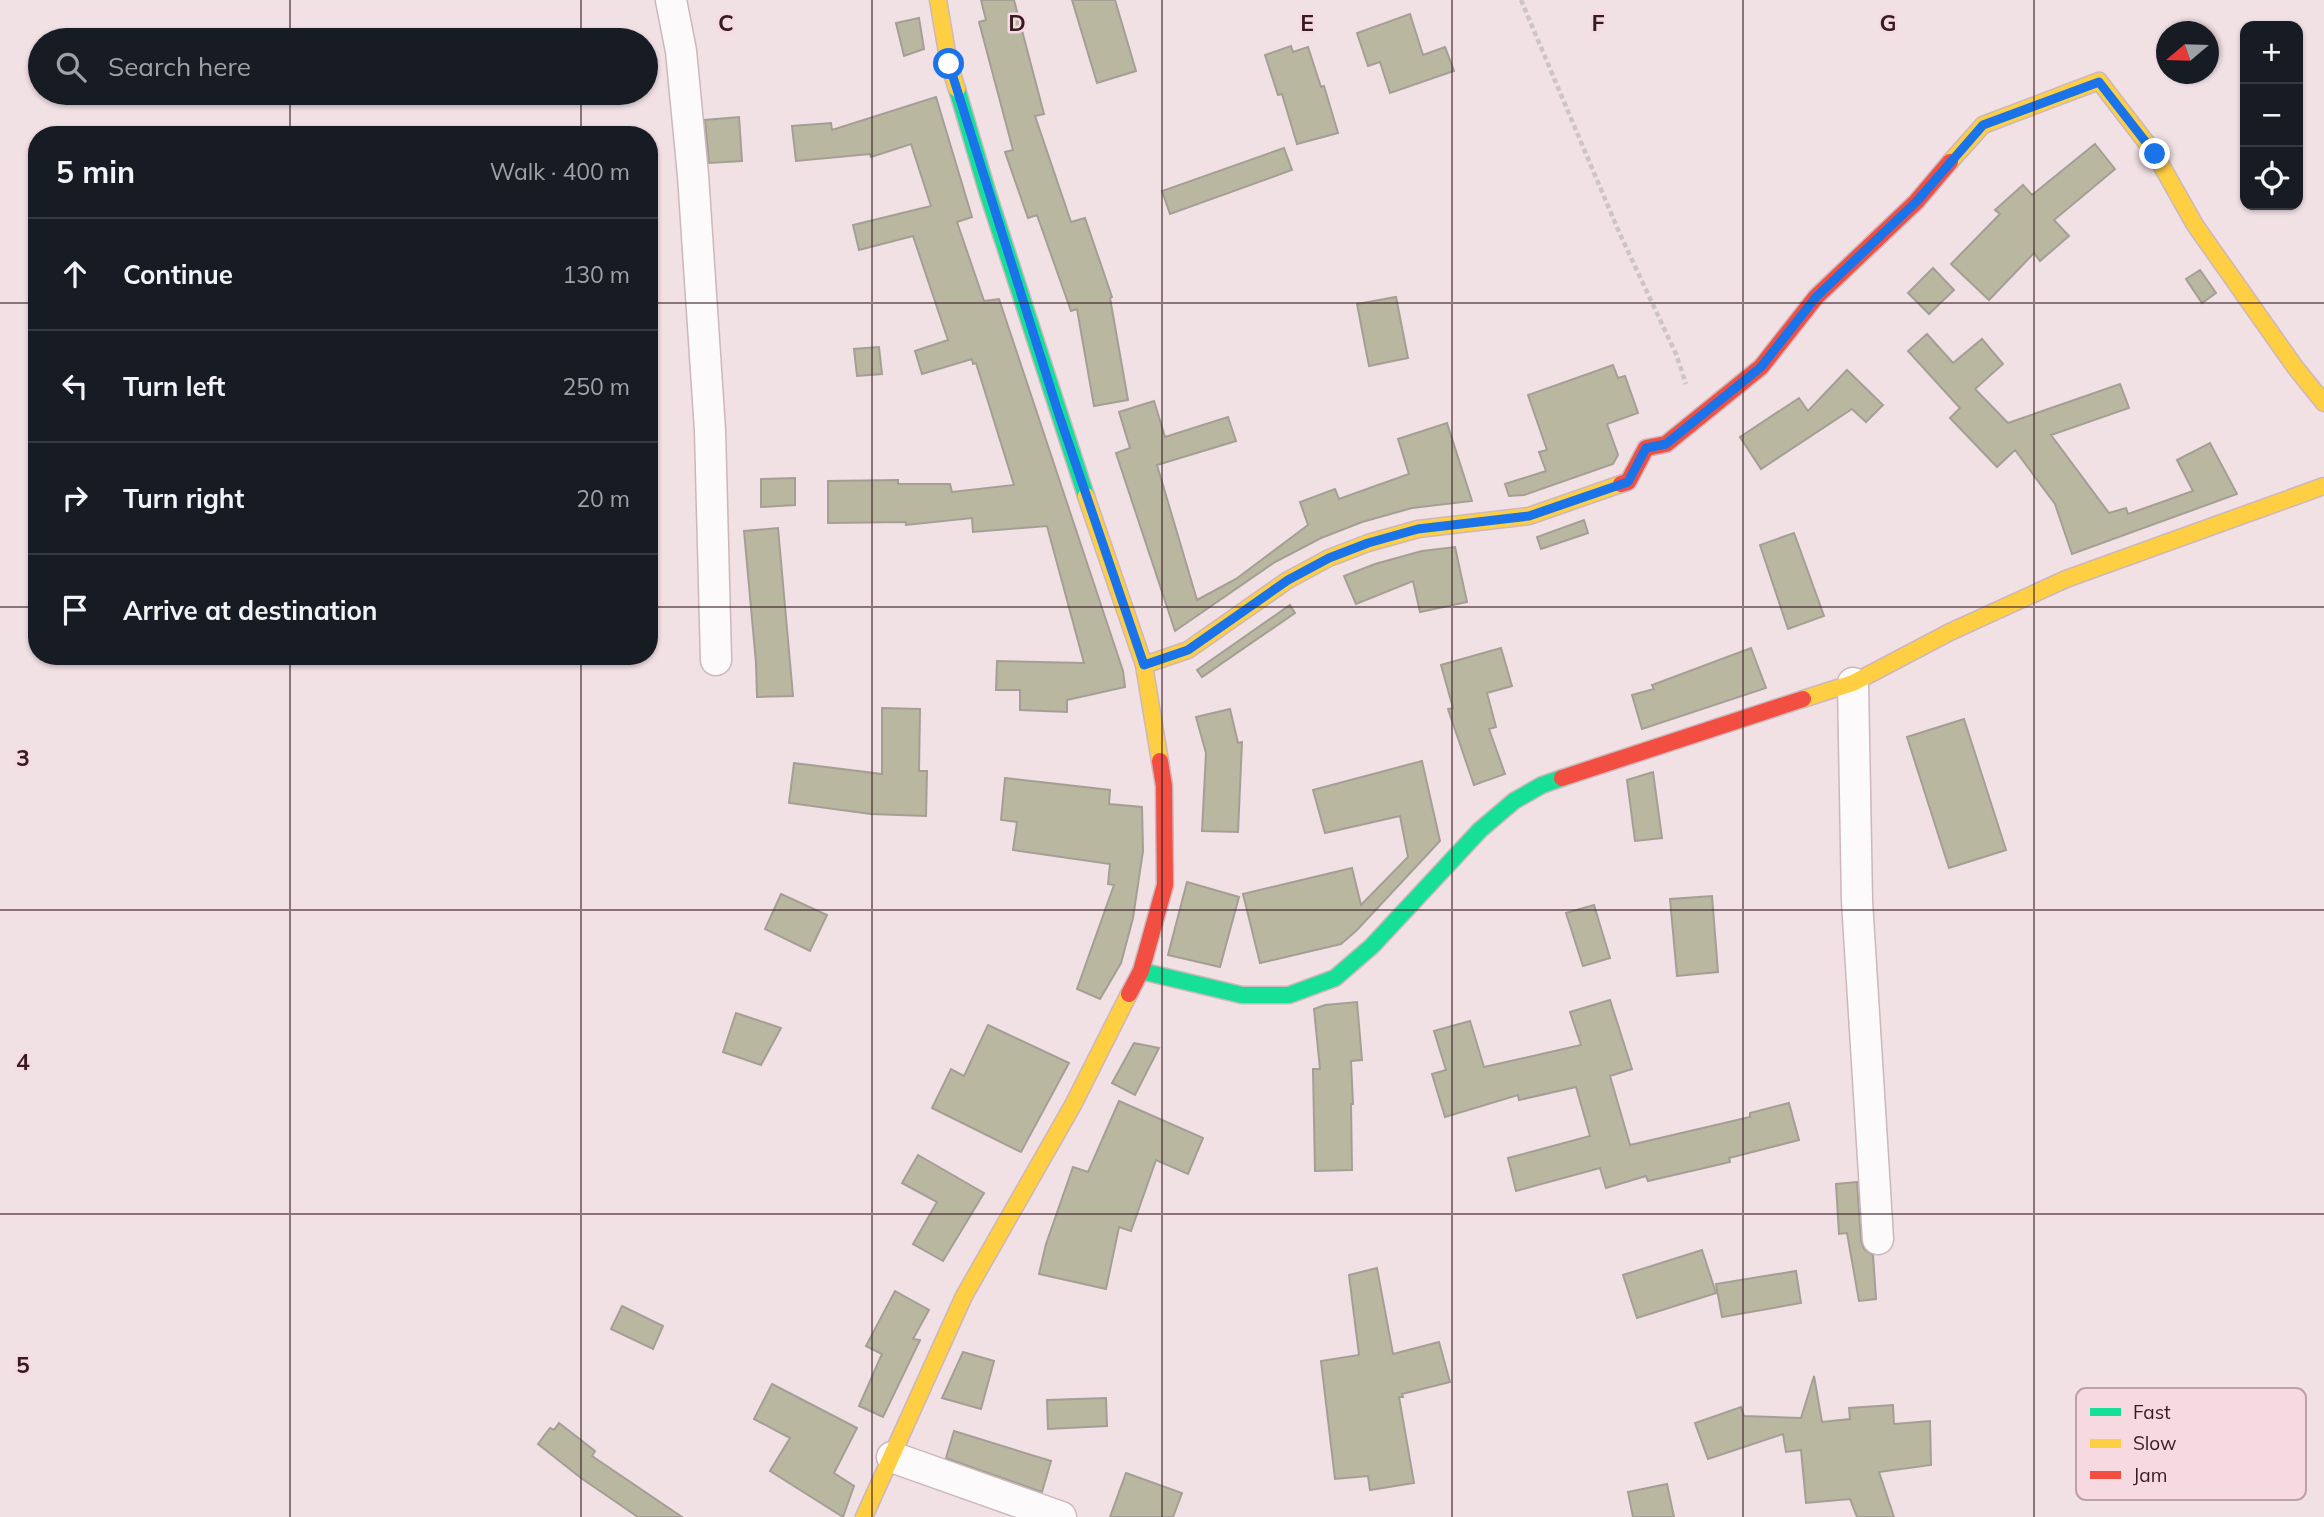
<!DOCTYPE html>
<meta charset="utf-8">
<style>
body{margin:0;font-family:Mulish,sans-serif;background:#242831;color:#f1f3f6}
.controls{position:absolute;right:21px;top:21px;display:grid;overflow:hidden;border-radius:14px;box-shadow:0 2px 5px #0004}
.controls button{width:63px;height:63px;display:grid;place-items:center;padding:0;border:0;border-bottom:2px solid #363941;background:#171b24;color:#f1f3f6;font:35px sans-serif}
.compass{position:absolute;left:2156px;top:21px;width:63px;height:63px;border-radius:50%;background:#171b24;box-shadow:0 2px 5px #0004;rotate:251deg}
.stop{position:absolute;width:21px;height:21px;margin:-16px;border:5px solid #1a73e8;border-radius:50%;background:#fff}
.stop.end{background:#1a73e8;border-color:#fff;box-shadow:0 2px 7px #0008}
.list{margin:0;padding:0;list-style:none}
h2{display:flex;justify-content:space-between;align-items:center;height:91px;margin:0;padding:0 28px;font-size:30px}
h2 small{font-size:23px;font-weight:400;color:#9ea1a6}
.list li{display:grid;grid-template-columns:46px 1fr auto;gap:21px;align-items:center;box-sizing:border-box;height:112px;padding:0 28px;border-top:2px solid #363941}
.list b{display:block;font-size:26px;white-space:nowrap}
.list em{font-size:23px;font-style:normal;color:#9ea1a6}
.icon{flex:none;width:38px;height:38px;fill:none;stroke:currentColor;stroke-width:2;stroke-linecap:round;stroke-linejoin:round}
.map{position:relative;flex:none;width:2324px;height:1517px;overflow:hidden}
.search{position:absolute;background:#171b24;box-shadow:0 2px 5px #0004;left:28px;top:28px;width:630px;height:77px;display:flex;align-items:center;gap:18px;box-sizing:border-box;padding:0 24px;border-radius:38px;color:#9ea1a6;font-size:26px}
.panel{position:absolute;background:#171b24;box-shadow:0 2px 5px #0004;left:28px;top:126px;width:630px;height:539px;border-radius:28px}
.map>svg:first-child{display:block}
.building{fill:#b9b7a0;stroke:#a49f95;stroke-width:2}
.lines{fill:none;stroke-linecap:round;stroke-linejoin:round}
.street-casing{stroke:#ccb7bc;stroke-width:33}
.fast-casing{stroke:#ccb7bc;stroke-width:19}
.slow-casing{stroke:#ccb7bc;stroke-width:19}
.jam-casing{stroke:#ccb7bc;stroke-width:19}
.path{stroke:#ccc4c7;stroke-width:4.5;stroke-dasharray:5 3.5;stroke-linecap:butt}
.street{stroke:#fdfafb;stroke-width:30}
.fast{stroke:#16e098;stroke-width:16}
.slow{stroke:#ffcf43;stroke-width:16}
.jam{stroke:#f24e42;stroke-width:16}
.route{stroke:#1a73e8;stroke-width:9}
.grid{fill:none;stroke:#351b23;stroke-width:2;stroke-opacity:0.55}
.key{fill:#f7dae1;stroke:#bda1a8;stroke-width:2}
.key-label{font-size:19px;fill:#351b23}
.grid-label{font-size:23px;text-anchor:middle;font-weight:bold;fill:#351b23;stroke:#f7dae1;stroke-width:5;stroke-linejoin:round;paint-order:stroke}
</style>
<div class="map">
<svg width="2324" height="1517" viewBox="0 0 2324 1517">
<rect width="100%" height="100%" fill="#f1e0e4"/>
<path class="building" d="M 981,0 L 1014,0 L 1044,114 L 1035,116 L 1071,222 L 1085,218 L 1112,297 L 1110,298 L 1128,400 L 1094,406 L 1077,309 L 1071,311 L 1037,215 L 1028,218 L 1005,152 L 1013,150 L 979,22 L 986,20 Z
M 1072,0 L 1115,0 L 1136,71 L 1097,83 Z
M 1410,14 L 1423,55 L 1445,47 L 1454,71 L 1390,93 L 1380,62 L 1368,66 L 1357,33 Z
M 919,18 L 924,49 L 904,56 L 896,23 Z
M 1291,46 L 1293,52 L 1308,47 L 1321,87 L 1324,86 L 1338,133 L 1297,144 L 1282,94 L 1278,95 L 1265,55 Z
M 936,97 L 972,217 L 957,222 L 984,301 L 999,299 L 1123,671 L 1125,687 L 1067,700 L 1067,712 L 1020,710 L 1020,690 L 996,690 L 997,661 L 1084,663 L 1047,526 L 973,532 L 972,518 L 906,525 L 906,522 L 828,523 L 828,481 L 898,480 L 898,484 L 950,484 L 952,492 L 1014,485 L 976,363 L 973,364 L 972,359 L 922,374 L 915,351 L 948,340 L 913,236 L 859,250 L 853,225 L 931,206 L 911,144 L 871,157 L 870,154 L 796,161 L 792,126 L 831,123 L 832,130 Z
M 739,117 L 742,161 L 709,163 L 705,120 Z
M 2095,144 L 2115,169 L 2054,220 L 2069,236 L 2040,261 L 2034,253 L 1989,300 L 1951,264 L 2000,214 L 1995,210 L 2023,185 L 2032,195 Z
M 1284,148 L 1292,170 L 1170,214 L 1162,191 Z
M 1933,268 L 1954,290 L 1929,314 L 1908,293 Z
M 2200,270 L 2216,293 L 2202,303 L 2186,279 Z
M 1396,297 L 1408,358 L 1369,366 L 1357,304 Z
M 1927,334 L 1953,363 L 1982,339 L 2003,364 L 1975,389 L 2008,423 L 2120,384 L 2129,408 L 2051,435 L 2109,513 L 2126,508 L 2128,514 L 2193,491 L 2177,460 L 2210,443 L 2237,494 L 2072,554 L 2055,504 L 2015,450 L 1997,467 L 1950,418 L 1960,408 L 1908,351 Z
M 879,347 L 882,374 L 857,376 L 854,349 Z
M 1613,365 L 1618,378 L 1625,376 L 1638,413 L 1607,424 L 1618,455 L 1613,464 L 1524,495 L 1509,496 L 1505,484 L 1546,471 L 1539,452 L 1547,450 L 1528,395 Z
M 1847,370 L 1883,405 L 1866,422 L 1852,409 L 1761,469 L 1740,437 L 1799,398 L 1808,411 Z
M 1154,401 L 1165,437 L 1228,417 L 1236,441 L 1157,465 L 1197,600 L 1236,579 L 1308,525 L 1300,502 L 1335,489 L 1339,499 L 1409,474 L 1398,439 L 1447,423 L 1472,501 L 1412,508 L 1362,522 L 1321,538 L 1275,562 L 1175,631 L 1116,453 L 1130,448 L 1119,412 Z
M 795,478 L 795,505 L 761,507 L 761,479 Z
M 1584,520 L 1588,533 L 1541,549 L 1537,537 Z
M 778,528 L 793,696 L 757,697 L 756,663 L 744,531 Z
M 1794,533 L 1824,616 L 1788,629 L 1760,545 Z
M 1455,547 L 1467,602 L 1420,612 L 1413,581 L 1356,604 L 1344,576 L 1375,564 L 1422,551 Z
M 1290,605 L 1295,613 L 1202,677 L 1197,670 Z
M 1501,648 L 1512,686 L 1487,693 L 1496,727 L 1489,729 L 1505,774 L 1474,785 L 1448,709 L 1453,708 L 1441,665 Z
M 1751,648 L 1766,688 L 1642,729 L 1632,695 L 1654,689 L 1652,685 Z
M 882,708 L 920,709 L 919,771 L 927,771 L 926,816 L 871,814 L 789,803 L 794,763 L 882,774 Z
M 1230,709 L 1238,743 L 1242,742 L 1238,832 L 1202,831 L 1206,753 L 1196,717 Z
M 1964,719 L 2006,850 L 1949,868 L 1907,737 Z
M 1422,761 L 1440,841 L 1357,930 L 1341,944 L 1260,963 L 1243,894 L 1352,868 L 1361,905 L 1408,857 L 1400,816 L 1325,833 L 1313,790 Z
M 1653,772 L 1662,838 L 1635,841 L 1627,780 Z
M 1005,778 L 1110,790 L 1109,804 L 1142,807 L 1143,851 L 1133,918 L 1121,963 L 1100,999 L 1077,989 L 1114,885 L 1108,884 L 1110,864 L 1013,850 L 1017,822 L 1001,820 Z
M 1187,882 L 1239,897 L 1220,967 L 1168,955 Z
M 781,894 L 827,915 L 810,951 L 765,929 Z
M 1712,896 L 1718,972 L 1677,976 L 1670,899 Z
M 1594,905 L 1610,958 L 1583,966 L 1566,913 Z
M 1610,1000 L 1632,1069 L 1610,1076 L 1630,1145 L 1750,1117 L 1750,1113 L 1789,1103 L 1799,1140 L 1729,1158 L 1730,1162 L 1648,1181 L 1646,1176 L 1606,1188 L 1600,1168 L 1516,1191 L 1508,1158 L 1590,1136 L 1576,1087 L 1519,1100 L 1518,1095 L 1445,1117 L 1432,1074 L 1446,1070 L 1434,1031 L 1470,1021 L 1484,1067 L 1581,1045 L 1570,1012 Z
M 1357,1002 L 1362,1060 L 1351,1061 L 1353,1104 L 1351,1104 L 1352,1170 L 1315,1171 L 1313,1069 L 1320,1069 L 1314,1009 L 1325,1005 Z
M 736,1013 L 781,1028 L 761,1065 L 723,1052 Z
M 988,1025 L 1069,1063 L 1021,1152 L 932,1108 L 951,1069 L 964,1076 Z
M 1134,1043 L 1159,1048 L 1135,1095 L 1112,1083 Z
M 1119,1101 L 1203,1138 L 1188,1174 L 1156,1160 L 1131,1231 L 1119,1227 L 1106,1289 L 1039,1274 L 1046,1244 L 1073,1167 L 1088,1172 Z
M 918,1155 L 984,1193 L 943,1261 L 913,1244 L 937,1202 L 902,1183 Z
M 1857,1182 L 1861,1240 L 1864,1249 L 1873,1255 L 1876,1299 L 1859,1301 L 1847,1233 L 1839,1234 L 1836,1184 Z
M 1702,1250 L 1716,1293 L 1637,1318 L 1623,1275 Z
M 1377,1268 L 1393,1354 L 1439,1342 L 1450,1382 L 1402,1394 L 1403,1397 L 1399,1397 L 1414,1483 L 1370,1490 L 1368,1476 L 1335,1479 L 1321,1361 L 1359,1355 L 1349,1275 Z
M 1796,1271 L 1801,1303 L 1722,1317 L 1716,1284 Z
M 895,1291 L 929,1310 L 913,1339 L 920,1340 L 883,1417 L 859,1406 L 882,1354 L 866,1346 Z
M 622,1306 L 663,1326 L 653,1349 L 611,1329 Z
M 963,1352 L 994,1361 L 981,1409 L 942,1398 Z
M 1814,1376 L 1822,1422 L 1850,1419 L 1849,1408 L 1893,1405 L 1894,1424 L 1930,1421 L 1931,1465 L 1879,1472 L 1894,1517 L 1857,1517 L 1850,1499 L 1806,1503 L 1801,1450 L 1786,1452 L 1783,1434 L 1708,1459 L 1695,1423 L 1741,1407 L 1744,1416 L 1801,1418 Z
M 772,1384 L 857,1428 L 834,1473 L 854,1486 L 843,1517 L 770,1471 L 790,1438 L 754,1419 Z
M 1106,1398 L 1107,1426 L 1048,1429 L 1047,1400 Z
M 559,1423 L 595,1451 L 592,1456 L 682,1517 L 638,1517 L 581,1478 L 538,1444 L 550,1428 L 554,1430 Z
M 954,1431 L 1051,1461 L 1042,1492 L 946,1458 Z
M 1126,1473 L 1182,1493 L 1173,1517 L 1110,1517 Z
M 1667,1484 L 1674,1517 L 1633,1517 L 1628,1492 Z"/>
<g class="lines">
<defs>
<path id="street" d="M 671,0 L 681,51 L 693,175 L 710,430 L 716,660
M 1853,683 L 1857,901 L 1878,1239
M 892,1457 L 1061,1517"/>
<path id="fast" d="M 957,89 L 988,194 L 1086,496
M 1141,971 L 1242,995 L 1289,995 L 1335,978 L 1372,946 L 1480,830 L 1514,801 L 1542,785 L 1562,778"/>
<path id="slow" d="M 938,0 L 949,64 L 957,89
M 1950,162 L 1983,125 L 2099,81 L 2155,154 L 2195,225 L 2295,367 L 2324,403
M 1086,496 L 1144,665 L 1160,761
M 1144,665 L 1188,650 L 1288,580 L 1329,558 L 1368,543 L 1418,529 L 1529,516 L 1621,484
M 1803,699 L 1853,683 L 1950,632 L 2066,579 L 2324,486
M 864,1517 L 964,1296 L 1073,1105 L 1129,994"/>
<path id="jam" d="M 1621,484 L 1628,482 L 1646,448 L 1666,444 L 1761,367 L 1816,297 L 1916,202 L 1950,162
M 1562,778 L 1803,699
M 1129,994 L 1141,971 L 1165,885 L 1164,786 L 1160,761"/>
</defs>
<use href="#street" class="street-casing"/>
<use href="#fast" class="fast-casing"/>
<use href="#slow" class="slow-casing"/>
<use href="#jam" class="jam-casing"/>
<path class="path" d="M 1521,0 L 1619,232 L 1676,354 L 1686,384"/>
<use href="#street" class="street"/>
<use href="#fast" class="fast"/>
<use href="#slow" class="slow"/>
<use href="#jam" class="jam"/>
</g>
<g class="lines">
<path class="route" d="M 949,64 L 1058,412 L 1144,665 L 1188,650 L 1288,580 L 1329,558 L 1368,543 L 1418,529 L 1529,516 L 1628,482 L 1646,448 L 1666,444 L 1761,367 L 1816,297 L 1916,202 L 1983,125 L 2099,82 L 2155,154"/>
</g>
<path class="grid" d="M 290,0 L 290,40M 581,0 L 581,40M 872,0 L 872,1517M 1162,0 L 1162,1517M 1452,0 L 1452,1517M 1743,0 L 1743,1517M 2034,0 L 2034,1517M 290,93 L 290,135M 581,93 L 581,135M 0,303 L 37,303M 649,303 L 2324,303M 0,607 L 37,607M 649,607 L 2324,607M 290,656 L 290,1517M 581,656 L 581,1517M 0,910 L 2324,910M 0,1214 L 2324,1214"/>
<rect x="2076" y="1388" width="230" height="112" rx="10" class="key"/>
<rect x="2090" y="1408" width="31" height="8" fill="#16e098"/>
<rect x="2090" y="1439" width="31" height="9" fill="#ffcf43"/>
<rect x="2090" y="1471" width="31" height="8" fill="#f24e42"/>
<g class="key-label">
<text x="2133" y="1419">Fast</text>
<text x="2133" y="1450">Slow</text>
<text x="2133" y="1482">Jam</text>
</g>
<g class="grid-label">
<text x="726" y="31">C</text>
<text x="1017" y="31">D</text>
<text x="1307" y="31">E</text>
<text x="1598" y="31">F</text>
<text x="1888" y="31">G</text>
<text x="23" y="766">3</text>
<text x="23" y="1070">4</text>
<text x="23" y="1373">5</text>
</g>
</svg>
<div class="controls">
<button>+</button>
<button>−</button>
<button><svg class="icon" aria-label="locate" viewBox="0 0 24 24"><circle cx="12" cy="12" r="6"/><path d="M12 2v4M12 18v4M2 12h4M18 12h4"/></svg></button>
</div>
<svg class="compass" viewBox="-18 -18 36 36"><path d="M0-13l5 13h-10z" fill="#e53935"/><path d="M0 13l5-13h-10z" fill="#9ea1a6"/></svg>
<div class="stop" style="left:949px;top:64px"></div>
<div class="stop end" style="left:2155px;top:154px"></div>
<div class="search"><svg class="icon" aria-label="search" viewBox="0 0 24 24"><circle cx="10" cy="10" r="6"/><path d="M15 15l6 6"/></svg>Search here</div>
<section class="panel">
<h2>5 min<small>Walk · 400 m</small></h2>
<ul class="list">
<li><svg class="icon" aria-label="ahead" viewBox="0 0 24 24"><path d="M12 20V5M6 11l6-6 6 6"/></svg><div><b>Continue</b></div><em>130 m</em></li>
<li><svg class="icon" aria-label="left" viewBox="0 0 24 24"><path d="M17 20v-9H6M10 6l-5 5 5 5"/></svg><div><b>Turn left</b></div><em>250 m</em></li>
<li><svg class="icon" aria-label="right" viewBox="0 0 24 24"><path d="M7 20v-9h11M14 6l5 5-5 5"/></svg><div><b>Turn right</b></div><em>20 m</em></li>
<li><svg class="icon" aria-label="arrive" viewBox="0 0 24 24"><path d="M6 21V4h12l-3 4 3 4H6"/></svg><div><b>Arrive at destination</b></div></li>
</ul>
</section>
</div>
